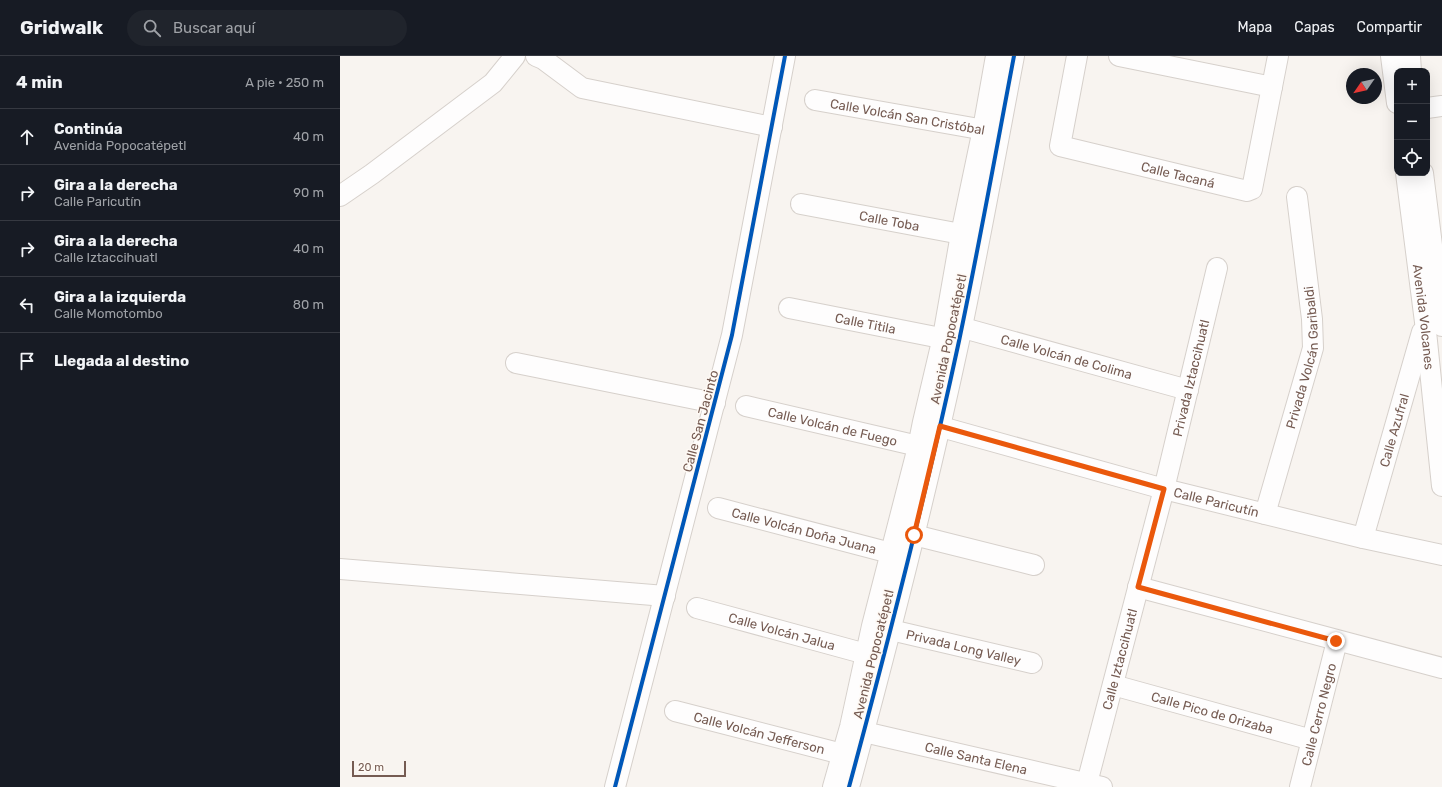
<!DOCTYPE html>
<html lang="es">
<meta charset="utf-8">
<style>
body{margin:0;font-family:Rubik,sans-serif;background:#20242c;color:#f1f3f6}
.controls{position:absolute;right:12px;top:12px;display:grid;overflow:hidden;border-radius:8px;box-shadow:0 4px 16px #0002}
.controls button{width:36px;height:36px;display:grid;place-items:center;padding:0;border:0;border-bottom:1px solid #363941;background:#171b24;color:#f1f3f6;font:20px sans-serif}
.compass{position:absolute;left:1006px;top:12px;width:36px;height:36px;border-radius:50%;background:#171b24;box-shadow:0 4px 16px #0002;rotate:236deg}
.scale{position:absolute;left:12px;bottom:10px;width:54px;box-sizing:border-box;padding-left:4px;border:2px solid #755b52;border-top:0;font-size:11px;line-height:14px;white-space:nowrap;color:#755b52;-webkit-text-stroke:3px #fef9f4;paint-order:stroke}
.stop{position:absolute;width:12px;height:12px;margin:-9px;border:3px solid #ea580c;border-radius:50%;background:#fff}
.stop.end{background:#ea580c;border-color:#fff;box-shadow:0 1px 4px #0008}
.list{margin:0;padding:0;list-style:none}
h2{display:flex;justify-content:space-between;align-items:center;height:52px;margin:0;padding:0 16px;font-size:17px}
h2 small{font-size:13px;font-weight:400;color:#9ea1a6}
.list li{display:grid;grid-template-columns:26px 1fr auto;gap:12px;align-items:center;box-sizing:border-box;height:56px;padding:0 16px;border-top:1px solid #363941}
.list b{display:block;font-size:15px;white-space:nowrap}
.list p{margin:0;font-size:13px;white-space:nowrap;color:#9ea1a6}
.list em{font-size:13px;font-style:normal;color:#9ea1a6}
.icon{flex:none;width:22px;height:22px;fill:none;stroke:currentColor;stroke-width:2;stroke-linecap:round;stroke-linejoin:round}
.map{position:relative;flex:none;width:1102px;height:731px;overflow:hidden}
header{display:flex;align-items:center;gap:24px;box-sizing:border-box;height:56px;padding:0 20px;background:#171b24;border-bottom:1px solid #363941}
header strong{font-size:19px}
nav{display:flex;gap:22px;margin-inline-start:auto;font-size:14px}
.search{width:280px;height:36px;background:#20242c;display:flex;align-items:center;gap:10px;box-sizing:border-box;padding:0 14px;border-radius:22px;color:#9ea1a6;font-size:15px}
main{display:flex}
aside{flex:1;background:#171b24}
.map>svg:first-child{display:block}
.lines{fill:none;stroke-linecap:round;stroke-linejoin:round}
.minor-casing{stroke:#d6d0cb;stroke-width:22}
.minor{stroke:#fefdfd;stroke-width:20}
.cycleway-casing{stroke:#fef9f4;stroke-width:6}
.cycleway{stroke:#0057b8;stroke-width:4}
.route{stroke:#ea580c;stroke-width:5}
.labels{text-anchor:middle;stroke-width:3;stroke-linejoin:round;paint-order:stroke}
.street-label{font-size:13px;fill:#755b52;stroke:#fef9f4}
</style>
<header>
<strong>Gridwalk</strong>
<div class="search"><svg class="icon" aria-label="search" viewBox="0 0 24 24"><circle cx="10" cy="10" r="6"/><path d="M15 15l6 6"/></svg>Buscar aquí</div>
<nav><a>Mapa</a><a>Capas</a><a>Compartir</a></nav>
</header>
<main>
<aside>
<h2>4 min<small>A pie · 250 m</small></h2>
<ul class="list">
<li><svg class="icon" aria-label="ahead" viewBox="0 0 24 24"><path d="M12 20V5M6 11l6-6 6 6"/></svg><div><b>Continúa</b><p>Avenida Popocatépetl</p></div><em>40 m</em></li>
<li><svg class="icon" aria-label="right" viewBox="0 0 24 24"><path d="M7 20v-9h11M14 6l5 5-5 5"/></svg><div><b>Gira a la derecha</b><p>Calle Paricutín</p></div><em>90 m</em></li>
<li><svg class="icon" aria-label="right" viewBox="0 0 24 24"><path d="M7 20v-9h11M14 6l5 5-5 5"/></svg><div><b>Gira a la derecha</b><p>Calle Iztaccihuatl</p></div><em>40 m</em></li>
<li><svg class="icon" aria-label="left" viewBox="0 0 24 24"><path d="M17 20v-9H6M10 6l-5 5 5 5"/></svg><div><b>Gira a la izquierda</b><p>Calle Momotombo</p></div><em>80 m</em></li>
<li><svg class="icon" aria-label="arrive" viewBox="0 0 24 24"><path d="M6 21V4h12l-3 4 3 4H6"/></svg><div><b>Llegada al destino</b></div></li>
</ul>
</aside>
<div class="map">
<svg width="1102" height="731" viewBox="0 0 1102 731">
<rect width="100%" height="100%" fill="#f8f4f0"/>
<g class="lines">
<defs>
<g id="minor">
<path d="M 196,0 L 203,3 L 242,32 L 432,71"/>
<path id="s1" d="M 737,0 L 720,90 L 907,135 L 912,133 L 938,0"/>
<path d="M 779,0 L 932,31"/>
<path d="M 1051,0 L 1057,47"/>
<path d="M 1070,0 L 1071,15"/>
<path id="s2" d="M 475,44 L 656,76"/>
<path d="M 1087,52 L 1102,50"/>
<path id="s3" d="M 1066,117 L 1085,266 L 1102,430"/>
<path d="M 1083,117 L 1102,270"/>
<path d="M 0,140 L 32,118 L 153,27 L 175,0"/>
<path id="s4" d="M 461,148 L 621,178 L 634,181"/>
<path id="s5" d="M 449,252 L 616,285"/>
<path id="s6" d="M 609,268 L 848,334"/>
<path d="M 176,307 L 375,347"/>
<path id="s7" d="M 406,350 L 591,393"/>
<path id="s8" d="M 587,367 L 824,433 L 1023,482 L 1102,499"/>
<path id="s9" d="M 378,452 L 562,500"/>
<path id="s10" d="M 925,458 L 973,292 L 972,263 L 957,141"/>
<path d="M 562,476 L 694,509"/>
<path id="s11" d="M 1023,482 L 1082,276"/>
<path d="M 0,513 L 325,540"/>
<path d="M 798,531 L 1102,612"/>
<path id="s12" d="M 357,552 L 526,598"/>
<path id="s13" d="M 538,571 L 692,607"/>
<path id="s14" d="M 773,629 L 972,684"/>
<path id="s15" d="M 335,655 L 502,698"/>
<path id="s16" d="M 511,671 L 524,676 L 762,731"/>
<path id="s17" d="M 747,727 L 824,433 L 877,212"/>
<path d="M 275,731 L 392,279 L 445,0"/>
<path d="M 493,731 L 510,671 L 532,570 L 578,391 L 583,366 L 603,281 L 621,178 L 643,73 L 656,0"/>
<path d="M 509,731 C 549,583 587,434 619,285 C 639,190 656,95 674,0"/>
<path id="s18" d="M 960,731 L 997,585"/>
</g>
</defs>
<use href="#minor" class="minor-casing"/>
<use href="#minor" class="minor"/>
<defs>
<path id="cycleway" d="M 275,731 L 392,279 L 445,0
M 509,731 C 549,583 587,434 619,285 C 639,190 656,95 674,0"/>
</defs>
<use href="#cycleway" class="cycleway-casing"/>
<use href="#cycleway" class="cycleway"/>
</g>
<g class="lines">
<path class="route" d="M 574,479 L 600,370 L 824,433 L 798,531 L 996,585"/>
</g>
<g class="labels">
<g class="street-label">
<text dy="5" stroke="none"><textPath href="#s2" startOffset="94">Calle Volcán San Cristóbal</textPath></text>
<text dy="5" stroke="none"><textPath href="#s1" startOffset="213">Calle Tacaná</textPath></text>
<text dy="5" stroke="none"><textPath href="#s4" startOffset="90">Calle Toba</textPath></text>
<text dy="5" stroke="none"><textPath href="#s3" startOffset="145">Avenida Volcanes</textPath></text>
<text dy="5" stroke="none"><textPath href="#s5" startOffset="78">Calle Titila</textPath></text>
<text transform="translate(608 283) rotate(-78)" y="5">Avenida Popocatépetl</text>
<text dy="5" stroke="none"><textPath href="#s6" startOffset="122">Calle Volcán de Colima</textPath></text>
<text dy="5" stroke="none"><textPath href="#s10" startOffset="162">Privada Volcán Garibaldi</textPath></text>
<text dy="5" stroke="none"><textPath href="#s17" startOffset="418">Privada Iztaccihuatl</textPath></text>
<text transform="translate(360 365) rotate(-75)" y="5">Calle San Jacinto</text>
<text dy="5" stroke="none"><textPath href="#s7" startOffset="89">Calle Volcán de Fuego</textPath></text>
<text dy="5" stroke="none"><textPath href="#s11" startOffset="112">Calle Azufral</textPath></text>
<text dy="5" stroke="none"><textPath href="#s8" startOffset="300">Calle Paricutín</textPath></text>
<text dy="5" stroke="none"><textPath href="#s9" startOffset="89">Calle Volcán Doña Juana</textPath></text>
<text dy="5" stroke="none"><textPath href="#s12" startOffset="88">Calle Volcán Jalua</textPath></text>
<text dy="5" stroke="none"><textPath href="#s13" startOffset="88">Privada Long Valley</textPath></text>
<text transform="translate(533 598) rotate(-76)" y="5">Avenida Popocatépetl</text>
<text dy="5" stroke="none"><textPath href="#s17" startOffset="128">Calle Iztaccihuatl</textPath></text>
<text dy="5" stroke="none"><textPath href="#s14" startOffset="103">Calle Pico de Orizaba</textPath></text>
<text dy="5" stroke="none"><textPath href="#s18" startOffset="75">Calle Cerro Negro</textPath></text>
<text dy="5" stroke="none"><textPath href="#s15" startOffset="87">Calle Volcán Jefferson</textPath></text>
<text dy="5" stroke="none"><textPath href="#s16" startOffset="129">Calle Santa Elena</textPath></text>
</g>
</g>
</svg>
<div class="controls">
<button>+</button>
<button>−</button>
<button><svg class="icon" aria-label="locate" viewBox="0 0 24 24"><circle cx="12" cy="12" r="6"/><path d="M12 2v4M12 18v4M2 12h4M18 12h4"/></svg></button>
</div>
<svg class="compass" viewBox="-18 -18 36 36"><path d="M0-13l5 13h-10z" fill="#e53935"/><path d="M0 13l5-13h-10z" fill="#9ea1a6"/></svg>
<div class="scale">20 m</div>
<div class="stop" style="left:574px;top:479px"></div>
<div class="stop end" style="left:996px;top:585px"></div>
</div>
</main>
